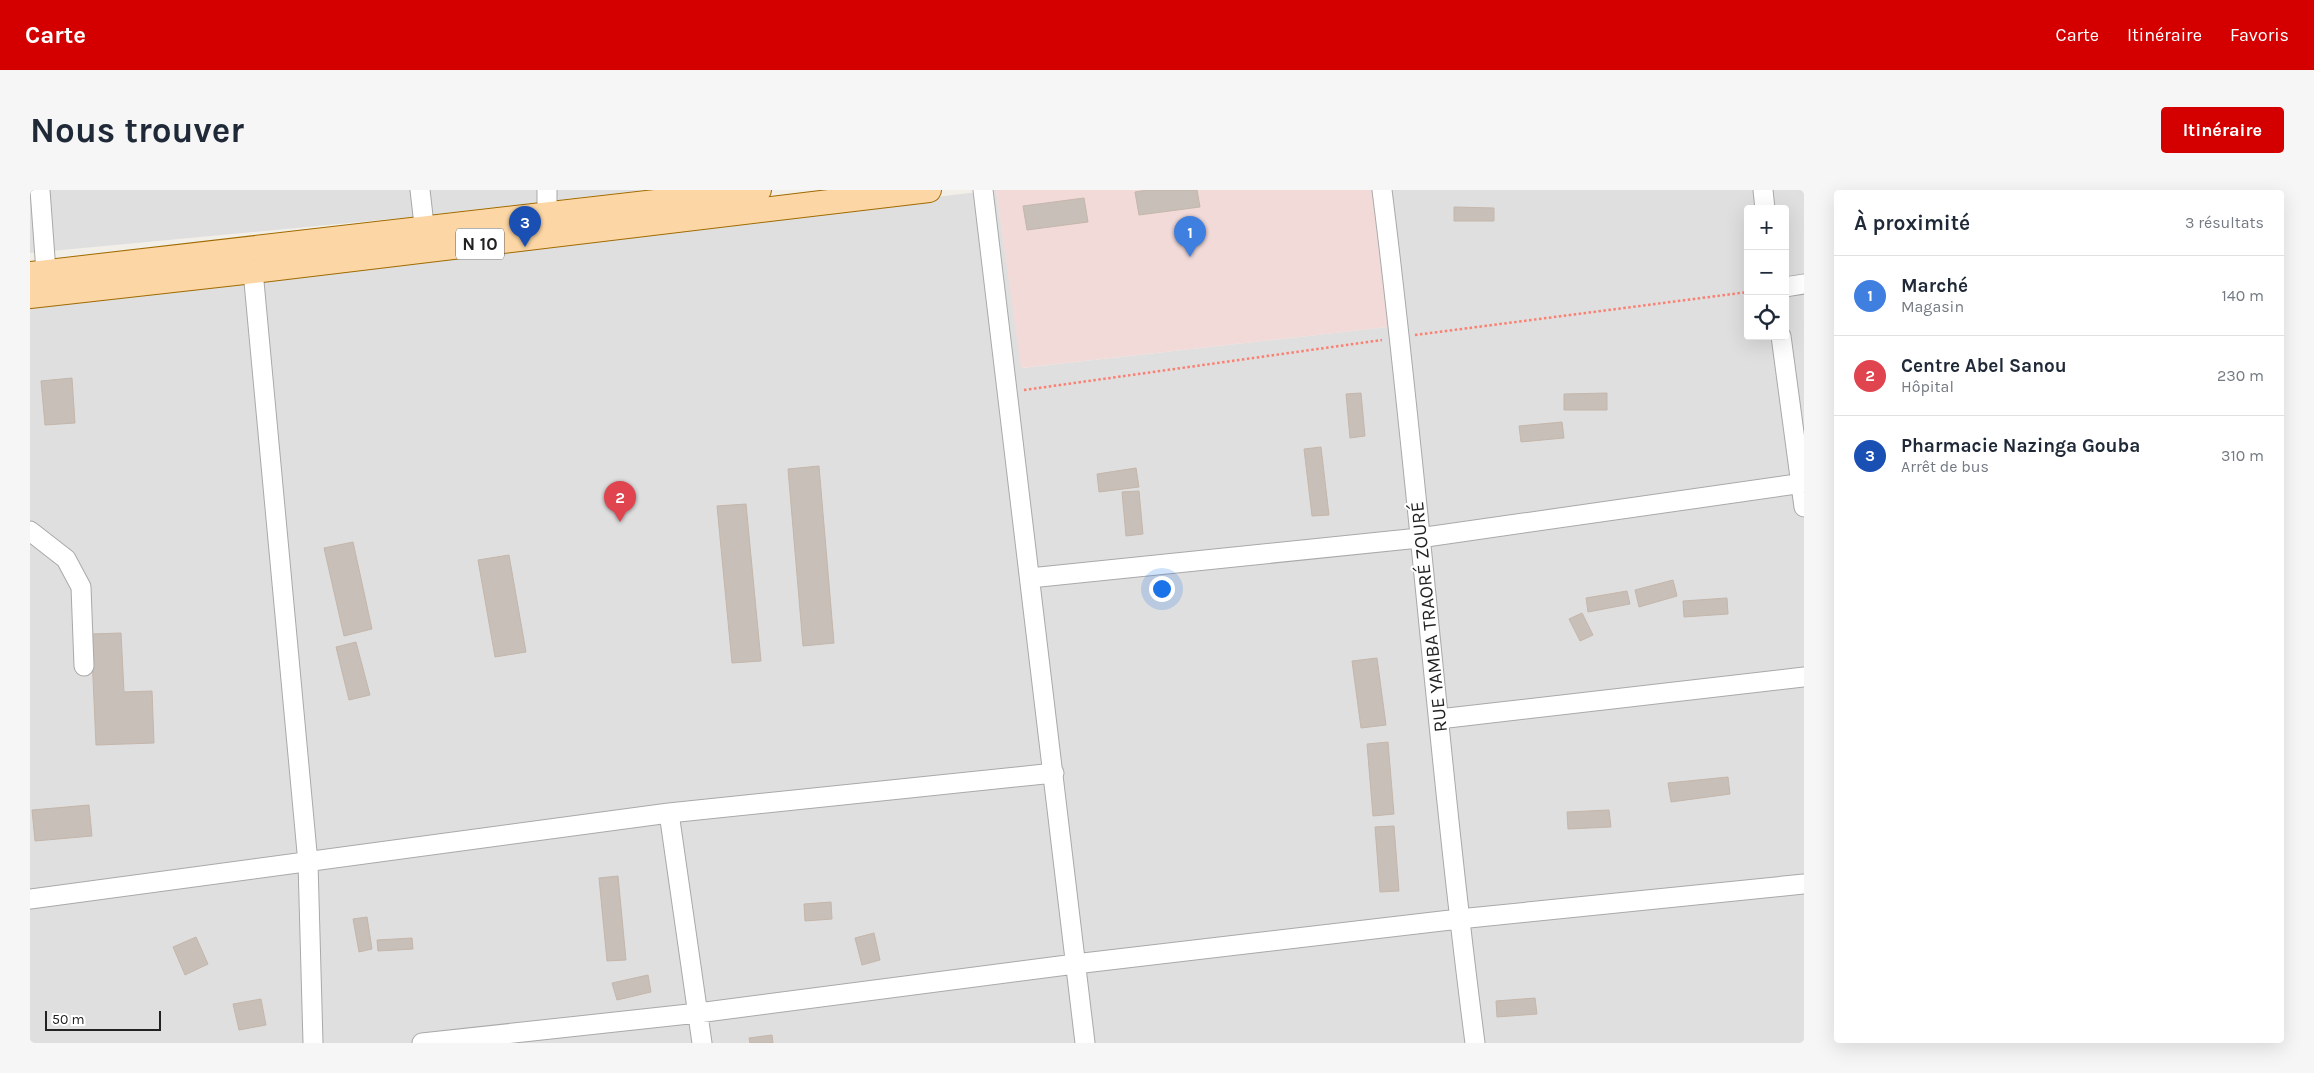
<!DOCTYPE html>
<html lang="fr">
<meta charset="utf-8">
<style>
body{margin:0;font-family:Karla,sans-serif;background:#f6f6f7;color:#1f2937}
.controls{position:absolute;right:15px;top:15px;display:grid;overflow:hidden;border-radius:5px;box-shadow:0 5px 20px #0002}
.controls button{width:45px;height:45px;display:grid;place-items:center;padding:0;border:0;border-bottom:1px solid #e0e1e3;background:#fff;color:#1f2937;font:25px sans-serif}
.scale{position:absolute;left:15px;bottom:12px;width:116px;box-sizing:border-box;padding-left:5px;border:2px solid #222;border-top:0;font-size:14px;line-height:18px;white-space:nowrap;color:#222;-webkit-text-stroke:4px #fff;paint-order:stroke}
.you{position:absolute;left:1131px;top:398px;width:18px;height:18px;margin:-12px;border:4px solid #fff;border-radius:50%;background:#1a73e8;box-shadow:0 0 0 8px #1a73e833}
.badge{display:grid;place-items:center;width:32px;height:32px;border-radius:50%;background:#d40000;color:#fff;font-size:16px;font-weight:700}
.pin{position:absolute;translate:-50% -41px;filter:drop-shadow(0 1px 2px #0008)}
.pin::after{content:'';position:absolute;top:26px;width:18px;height:15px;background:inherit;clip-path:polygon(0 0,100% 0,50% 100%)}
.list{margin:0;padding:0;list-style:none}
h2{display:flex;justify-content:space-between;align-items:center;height:65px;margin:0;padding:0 20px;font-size:21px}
h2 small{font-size:16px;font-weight:400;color:#747a83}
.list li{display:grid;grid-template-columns:32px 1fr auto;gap:15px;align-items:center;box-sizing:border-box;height:80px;padding:0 20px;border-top:1px solid #e0e1e3}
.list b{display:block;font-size:19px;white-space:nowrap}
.list p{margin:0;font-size:16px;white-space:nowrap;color:#747a83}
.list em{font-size:16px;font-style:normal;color:#747a83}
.icon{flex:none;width:28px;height:28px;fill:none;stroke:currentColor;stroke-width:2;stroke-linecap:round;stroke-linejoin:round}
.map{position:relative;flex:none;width:1774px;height:853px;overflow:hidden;border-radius:5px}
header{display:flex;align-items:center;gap:30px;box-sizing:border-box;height:70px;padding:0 25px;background:#d40000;color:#fff}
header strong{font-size:24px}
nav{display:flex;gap:28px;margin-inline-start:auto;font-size:18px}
.intro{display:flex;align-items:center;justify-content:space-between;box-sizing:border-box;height:120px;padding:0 30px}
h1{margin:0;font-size:35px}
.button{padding:12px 22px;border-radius:5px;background:#d40000;color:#fff;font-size:18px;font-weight:700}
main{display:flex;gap:30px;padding:0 30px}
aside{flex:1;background:#fff;border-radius:5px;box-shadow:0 5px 20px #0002}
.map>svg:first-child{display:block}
.residential{fill:#e0dfdf;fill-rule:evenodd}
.commercial{fill:#f2dad9}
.building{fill:#c7bfb8;stroke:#c4b6ab}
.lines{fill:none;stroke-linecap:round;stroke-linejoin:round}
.minor-casing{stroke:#a9a9a9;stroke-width:21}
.major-casing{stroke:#a06b00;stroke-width:26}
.path{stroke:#fa8072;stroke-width:2.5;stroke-dasharray:2.5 2.5;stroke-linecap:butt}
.minor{stroke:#fff;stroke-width:19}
.major{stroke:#fcd6a4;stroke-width:24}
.labels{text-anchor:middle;stroke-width:4;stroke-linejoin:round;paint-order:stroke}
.shield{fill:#fff;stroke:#646464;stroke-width:1}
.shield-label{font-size:18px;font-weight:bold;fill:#222}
.street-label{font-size:19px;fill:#222;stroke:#fff}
</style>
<header>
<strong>Carte</strong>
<nav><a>Carte</a><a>Itinéraire</a><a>Favoris</a></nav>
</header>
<div class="intro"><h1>Nous trouver</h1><a class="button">Itinéraire</a></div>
<main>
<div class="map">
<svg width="1774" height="853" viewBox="0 0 1774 853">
<rect width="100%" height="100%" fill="#f2efe9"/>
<path class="residential" d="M 0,0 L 614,0 L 382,27 L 0,63 Z
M 966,0 L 992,178 L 1358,137 L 1342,0 L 1774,0 L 1774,853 L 0,853 L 0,111 ZM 1718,19 L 1755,19 L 1755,146 L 1718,146 Z"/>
<path class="commercial" d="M 966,0 L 1342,0 L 1358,137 L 991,178 Z"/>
<path class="building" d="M 1117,0 L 1167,0 L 1170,17 L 1109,25 L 1105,2 Z
M 1054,8 L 1058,32 L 997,40 L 993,16 Z
M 1424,17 L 1464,18 L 1464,31 L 1424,31 Z
M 42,188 L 45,233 L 15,235 L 11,191 Z
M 1331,203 L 1335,246 L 1320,248 L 1316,204 Z
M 1577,203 L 1577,220 L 1534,220 L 1534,204 Z
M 1532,232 L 1534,248 L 1491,252 L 1489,236 Z
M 1291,257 L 1299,325 L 1282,326 L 1274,259 Z
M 789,276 L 804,453 L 773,456 L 758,279 Z
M 1106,278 L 1109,297 L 1069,302 L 1067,284 Z
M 1109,301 L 1113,344 L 1096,346 L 1092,302 Z
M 716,314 L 731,471 L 702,473 L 687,316 Z
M 323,352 L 342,439 L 314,446 L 294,358 Z
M 479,365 L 496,462 L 465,467 L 448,370 Z
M 1643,390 L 1647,406 L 1609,417 L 1605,400 Z
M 1597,401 L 1600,414 L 1558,422 L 1556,408 Z
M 1697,408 L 1698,424 L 1654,427 L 1653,411 Z
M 1552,423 L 1563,445 L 1550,451 L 1539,429 Z
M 91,443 L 94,502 L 122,501 L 124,553 L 66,555 L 61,444 Z
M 326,452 L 340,505 L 319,510 L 306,457 Z
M 1347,468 L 1356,535 L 1331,538 L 1322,471 Z
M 1358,552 L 1364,624 L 1343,626 L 1337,554 Z
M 1698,587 L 1700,604 L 1641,612 L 1638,593 Z
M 59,615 L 62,646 L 5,651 L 2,620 Z
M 1579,620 L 1581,637 L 1538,639 L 1537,622 Z
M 1364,636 L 1369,701 L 1350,702 L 1345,637 Z
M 588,686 L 596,770 L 577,771 L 569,688 Z
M 801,712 L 802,729 L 775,731 L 774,714 Z
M 337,727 L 342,759 L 329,762 L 323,729 Z
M 844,743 L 850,770 L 832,775 L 825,748 Z
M 166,747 L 178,774 L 155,785 L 143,757 Z
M 382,748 L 383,759 L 348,761 L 347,750 Z
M 618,785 L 621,802 L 587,810 L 582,793 Z
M 1505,808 L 1507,824 L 1467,827 L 1466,811 Z
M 231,809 L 236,835 L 209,840 L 203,814 Z
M 742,845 L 743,853 L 720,853 L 719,848 Z"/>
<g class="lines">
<defs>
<path id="minor" d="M 10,0 L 17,95
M 390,0 L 396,52
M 517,0 L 517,37
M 953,0 L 1055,853
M 1352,0 C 1388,284 1408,569 1445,853
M 1733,0 L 1735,19
M 223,81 L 278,673 L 283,853
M 1755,97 L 1774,94
M 1751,146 L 1774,317
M 0,341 L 36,369 L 51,397 L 54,476
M 1000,388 L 1389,348 L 1774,293
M 1409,529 L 1774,487
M 639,623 L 672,853
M 0,709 L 639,623 L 1024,583
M 392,853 L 668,823 L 1045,774 L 1429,729 L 1774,694"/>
<path id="major" d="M 0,84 L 729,0
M 0,106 L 223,81 L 899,0"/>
</defs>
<use href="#minor" class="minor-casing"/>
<use href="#major" class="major-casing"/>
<path class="path" d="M 1385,145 L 1718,102
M 994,200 L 1352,150"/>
<use href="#minor" class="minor"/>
<use href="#major" class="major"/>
</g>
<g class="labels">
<rect class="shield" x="426" y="38.5" width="48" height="31" rx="4"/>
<g class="shield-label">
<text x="450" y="60">N 10</text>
</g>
<g class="street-label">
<text transform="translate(1398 427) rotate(-96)" y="7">RUE YAMBA TRAORÉ ZOURÉ</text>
</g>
</g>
</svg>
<div class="controls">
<button>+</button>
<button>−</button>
<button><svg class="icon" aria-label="locate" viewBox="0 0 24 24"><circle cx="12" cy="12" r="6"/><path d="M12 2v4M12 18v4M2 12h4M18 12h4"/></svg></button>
</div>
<div class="scale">50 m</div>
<div class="you"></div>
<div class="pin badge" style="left:1160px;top:67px;background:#3f7fe0">1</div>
<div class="pin badge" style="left:590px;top:332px;background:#e0444e">2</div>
<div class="pin badge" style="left:495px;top:57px;background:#1a4fb4">3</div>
</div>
<aside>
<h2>À proximité<small>3 résultats</small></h2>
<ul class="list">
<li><span class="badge" style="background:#3f7fe0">1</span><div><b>Marché</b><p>Magasin</p></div><em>140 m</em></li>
<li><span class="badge" style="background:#e0444e">2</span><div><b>Centre Abel Sanou</b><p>Hôpital</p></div><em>230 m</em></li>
<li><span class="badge" style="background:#1a4fb4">3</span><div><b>Pharmacie Nazinga Gouba</b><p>Arrêt de bus</p></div><em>310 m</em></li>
</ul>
</aside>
</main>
